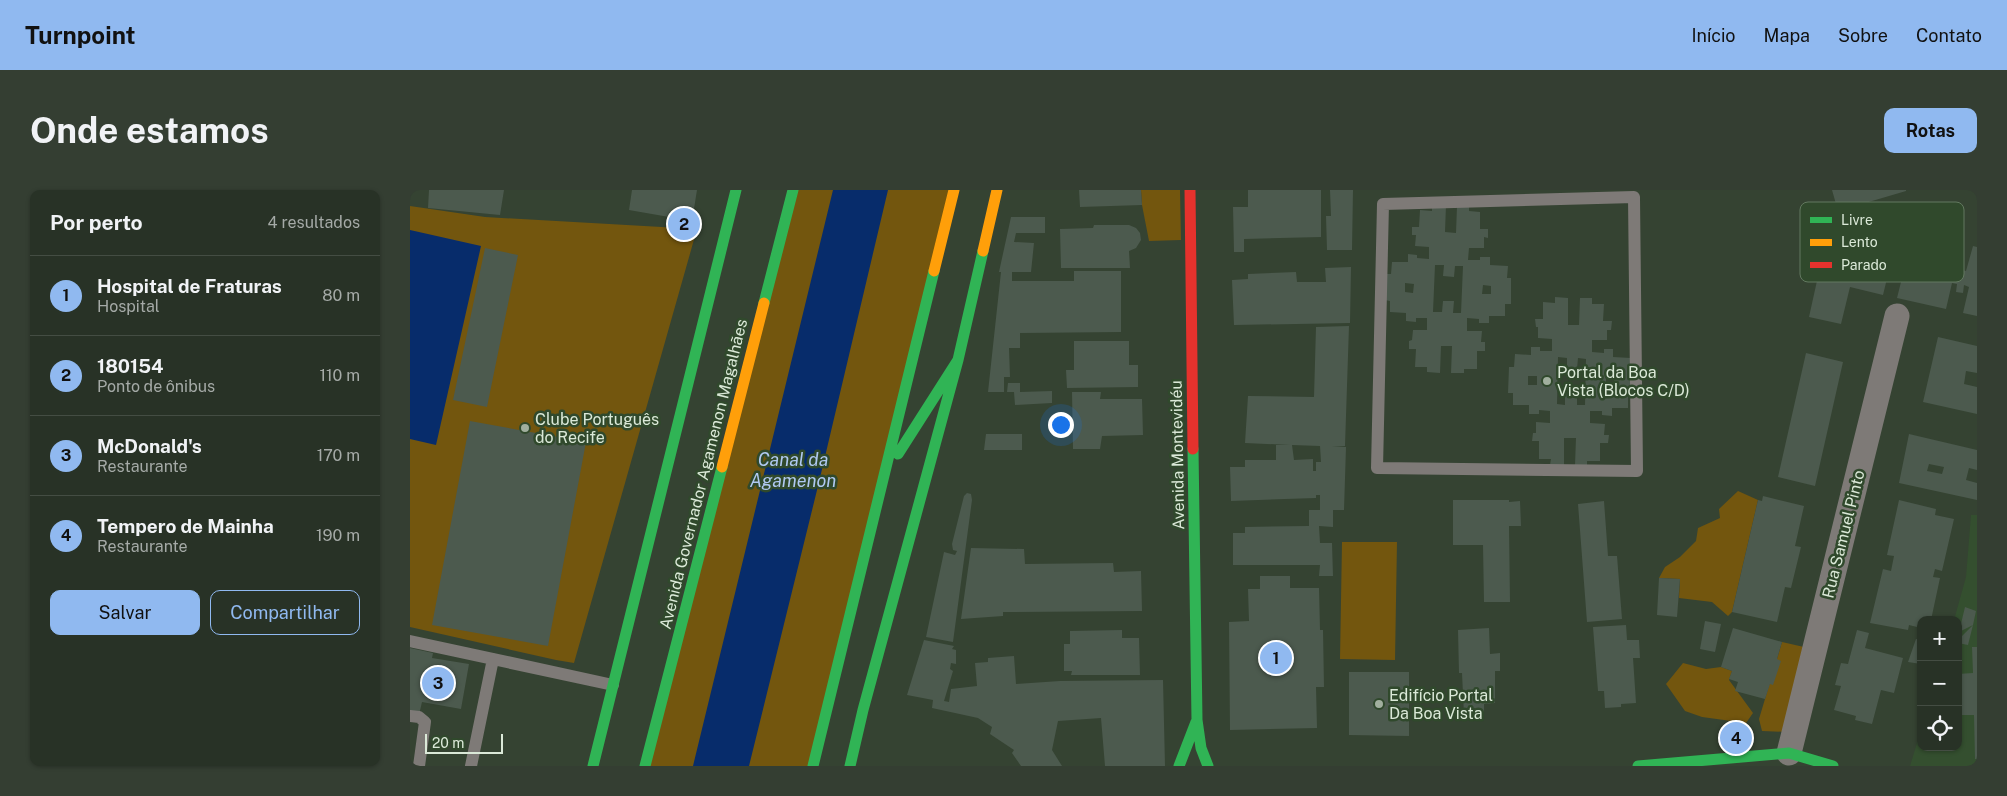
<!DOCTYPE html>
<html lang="pt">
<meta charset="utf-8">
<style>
body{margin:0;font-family:"Public Sans",sans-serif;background:#343e32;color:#f1f3f6}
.controls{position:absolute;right:15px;bottom:15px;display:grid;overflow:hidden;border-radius:10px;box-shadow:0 1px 4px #0004}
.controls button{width:45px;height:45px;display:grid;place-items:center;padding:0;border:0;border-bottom:1px solid #444d43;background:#283226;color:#f1f3f6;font:25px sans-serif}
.scale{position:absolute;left:15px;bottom:12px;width:78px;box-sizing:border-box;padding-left:5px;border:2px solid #dbe9d8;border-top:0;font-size:14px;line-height:18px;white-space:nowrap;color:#dbe9d8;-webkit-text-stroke:4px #30492c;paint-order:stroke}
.you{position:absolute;left:650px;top:234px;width:18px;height:18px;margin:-12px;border:4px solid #fff;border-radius:50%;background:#1a73e8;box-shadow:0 0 0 8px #1a73e833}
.badge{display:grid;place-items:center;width:32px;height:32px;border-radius:50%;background:#90b9f0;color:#111;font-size:16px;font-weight:700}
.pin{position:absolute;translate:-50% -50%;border:2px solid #fff;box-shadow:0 1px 5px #0006}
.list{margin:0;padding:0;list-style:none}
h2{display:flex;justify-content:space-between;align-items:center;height:65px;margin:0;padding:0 20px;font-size:21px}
h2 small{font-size:16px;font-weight:400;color:#a5aaa7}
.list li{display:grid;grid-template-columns:32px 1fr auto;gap:15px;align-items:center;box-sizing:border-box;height:80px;padding:0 20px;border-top:1px solid #444d43}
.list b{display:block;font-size:19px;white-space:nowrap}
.list p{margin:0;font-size:16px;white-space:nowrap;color:#a5aaa7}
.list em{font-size:16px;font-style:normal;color:#a5aaa7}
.actions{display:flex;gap:10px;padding:15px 20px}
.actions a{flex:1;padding:11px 0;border:1px solid #90b9f0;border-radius:10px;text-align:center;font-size:18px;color:#90b9f0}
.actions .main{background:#90b9f0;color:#111}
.icon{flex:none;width:28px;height:28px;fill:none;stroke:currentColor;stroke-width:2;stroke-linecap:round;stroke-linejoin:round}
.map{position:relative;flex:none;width:1567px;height:576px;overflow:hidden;border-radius:10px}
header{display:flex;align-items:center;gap:30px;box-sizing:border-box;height:70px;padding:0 25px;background:#90b9f0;color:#111}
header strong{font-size:24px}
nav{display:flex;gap:28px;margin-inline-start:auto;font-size:18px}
.intro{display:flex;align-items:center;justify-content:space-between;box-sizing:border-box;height:120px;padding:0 30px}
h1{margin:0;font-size:35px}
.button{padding:12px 22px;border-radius:10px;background:#90b9f0;color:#111;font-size:18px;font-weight:700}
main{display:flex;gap:30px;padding:0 30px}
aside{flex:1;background:#283226;border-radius:10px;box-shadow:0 1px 4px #0004}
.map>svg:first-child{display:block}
.built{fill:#344f2f}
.green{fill:#73560e}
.water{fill:#072c6b}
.building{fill:#4c5a4e;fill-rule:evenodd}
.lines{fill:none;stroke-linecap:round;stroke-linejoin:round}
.lane{stroke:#7e7a77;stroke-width:12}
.street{stroke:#7e7a77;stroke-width:25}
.fast{stroke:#30b455;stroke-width:11}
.slow{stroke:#ff9f0a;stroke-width:11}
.jam{stroke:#e5322d;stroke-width:11}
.poi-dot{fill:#a1af9e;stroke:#30492c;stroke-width:2}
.labels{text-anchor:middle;stroke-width:5;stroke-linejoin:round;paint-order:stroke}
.poi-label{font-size:16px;fill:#dbe9d8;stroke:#30492c;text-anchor:start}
.street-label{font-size:16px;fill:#dbe9d8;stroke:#30492c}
.water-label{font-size:18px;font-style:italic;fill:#b0c9f2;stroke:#30492c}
.key{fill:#30492c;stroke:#637960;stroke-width:1}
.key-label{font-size:14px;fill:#dbe9d8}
</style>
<header>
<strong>Turnpoint</strong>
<nav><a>Início</a><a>Mapa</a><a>Sobre</a><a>Contato</a></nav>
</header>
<div class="intro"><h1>Onde estamos</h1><a class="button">Rotas</a></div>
<main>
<aside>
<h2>Por perto<small>4 resultados</small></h2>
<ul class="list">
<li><span class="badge">1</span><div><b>Hospital de Fraturas</b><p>Hospital</p></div><em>80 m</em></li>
<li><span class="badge">2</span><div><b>180154</b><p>Ponto de ônibus</p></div><em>110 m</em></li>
<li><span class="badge">3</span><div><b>McDonald's</b><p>Restaurante</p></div><em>170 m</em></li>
<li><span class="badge">4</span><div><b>Tempero de Mainha</b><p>Restaurante</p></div><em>190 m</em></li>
</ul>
<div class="actions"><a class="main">Salvar</a><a>Compartilhar</a></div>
</aside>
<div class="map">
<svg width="1567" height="576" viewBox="0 0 1567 576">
<rect width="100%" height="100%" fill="#354332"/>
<path class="built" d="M 1561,325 L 1567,325 L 1567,576 L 1500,576 L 1511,540 L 1511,557 L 1548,557 L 1548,430 L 1544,430 L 1556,387 Z"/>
<path class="green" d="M 383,0 L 544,0 L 403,576 L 235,576 Z
M 731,0 L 770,0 L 771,50 L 739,51 L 732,15 Z
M 0,16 L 75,27 L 287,39 L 164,473 L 146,470 L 0,437 Z
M 1328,301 L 1348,310 L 1322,422 L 1318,426 L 1302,412 L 1269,408 L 1270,389 L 1249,388 L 1255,377 L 1270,367 L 1286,351 L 1288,338 L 1310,328 L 1309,319 Z
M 932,352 L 987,352 L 985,470 L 930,469 Z
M 1372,452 L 1394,457 L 1378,542 L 1352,541 L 1349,529 Z
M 1273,473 L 1296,479 L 1311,477 L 1322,481 L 1319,490 L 1343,523 L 1336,533 L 1292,527 L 1275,521 L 1256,494 Z"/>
<path class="water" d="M 423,0 L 478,0 L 409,292 L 339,576 L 283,576 Z
M 0,40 L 71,56 L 26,255 L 0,249 Z"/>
<path class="building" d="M 19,0 L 94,0 L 90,25 L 18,18 Z
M 222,0 L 287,0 L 282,31 L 219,20 Z
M 669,0 L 731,0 L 732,15 L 670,17 Z
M 838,0 L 911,0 L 911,47 L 834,49 L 834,62 L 824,62 L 823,17 L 838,17 Z
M 920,0 L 943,0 L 942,60 L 917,60 L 916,26 L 921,26 Z
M 1422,0 L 1496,0 L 1496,1 L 1428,21 Z
M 1022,15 L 1036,15 L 1035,42 L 1046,43 L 1047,16 L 1059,16 L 1059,21 L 1070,22 L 1070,39 L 1078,39 L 1078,48 L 1074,47 L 1074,58 L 1059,58 L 1058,70 L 1070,70 L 1070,67 L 1080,67 L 1080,75 L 1098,76 L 1097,88 L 1101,88 L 1101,114 L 1095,114 L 1095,126 L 1079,126 L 1079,133 L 1069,133 L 1069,129 L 1057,128 L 1057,141 L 1072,141 L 1071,152 L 1075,152 L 1075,161 L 1067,161 L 1067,179 L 1054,179 L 1054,183 L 1041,183 L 1042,156 L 1031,156 L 1030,183 L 1017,182 L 1017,177 L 1005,177 L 1006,159 L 999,159 L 999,151 L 1002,150 L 1003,140 L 1017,140 L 1017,128 L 1006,128 L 1006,132 L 996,131 L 996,123 L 980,122 L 980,111 L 975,110 L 976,84 L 981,84 L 982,72 L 998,72 L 998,64 L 1007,65 L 1007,68 L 1019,69 L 1019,57 L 1005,56 L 1006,45 L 1002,45 L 1002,37 L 1009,37 L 1010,20 L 1022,21 ZM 1025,75 L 1034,75 L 1033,86 L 1044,87 L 1045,76 L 1053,76 L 1051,123 L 1043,123 L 1044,111 L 1033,111 L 1032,122 L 1023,122 ZM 995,93 L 1004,94 L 1003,103 L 995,102 ZM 1073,95 L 1081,96 L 1081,104 L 1072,104 Z
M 601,27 L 635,27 L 635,43 L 606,43 L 604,52 L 624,53 L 621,82 L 602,82 L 602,91 L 664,91 L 664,81 L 711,81 L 711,142 L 610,143 L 610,158 L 599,158 L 600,187 L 594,187 L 594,202 L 578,202 L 591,82 L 589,82 Z
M 684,35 L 719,35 L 726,38 L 730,43 L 731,50 L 726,58 L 719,61 L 720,78 L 651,78 L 650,39 L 683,38 Z
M 1416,50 L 1444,57 L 1438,80 L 1451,82 L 1457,54 L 1484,60 L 1473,105 L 1440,97 L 1431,134 L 1399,127 Z
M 1499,53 L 1549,64 L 1546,78 L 1556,81 L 1563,56 L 1567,57 L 1567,126 L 1553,123 L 1559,97 L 1554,95 L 1553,103 L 1546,102 L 1547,94 L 1542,93 L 1536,119 L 1487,108 L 1492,88 L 1500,90 L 1503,76 L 1495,74 Z
M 75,58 L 108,65 L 77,217 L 43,210 Z
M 941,77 L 940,133 L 824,135 L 822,90 L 838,89 L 838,84 L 886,82 L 887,92 L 916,92 L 915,78 Z
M 1145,107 L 1158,108 L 1158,135 L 1169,135 L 1170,108 L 1182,108 L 1182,114 L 1194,114 L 1193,131 L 1202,131 L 1201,140 L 1197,140 L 1197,150 L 1182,150 L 1182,162 L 1194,163 L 1194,159 L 1203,159 L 1203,167 L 1221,168 L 1224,206 L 1218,206 L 1218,218 L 1202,218 L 1202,226 L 1192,225 L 1192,221 L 1180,221 L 1180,233 L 1195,234 L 1194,245 L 1199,245 L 1198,253 L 1190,253 L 1190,271 L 1177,271 L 1177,276 L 1165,275 L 1166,248 L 1154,248 L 1154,275 L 1140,275 L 1141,269 L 1129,269 L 1129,251 L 1122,251 L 1123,243 L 1126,243 L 1126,232 L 1140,233 L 1140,221 L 1129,220 L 1129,224 L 1119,224 L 1119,215 L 1103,215 L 1103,203 L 1098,203 L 1099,177 L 1104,177 L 1105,164 L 1121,165 L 1121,157 L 1130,157 L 1130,161 L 1142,161 L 1142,149 L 1128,148 L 1128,137 L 1126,137 L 1125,129 L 1133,129 L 1133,112 L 1145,113 ZM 1148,167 L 1157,168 L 1157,179 L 1167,179 L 1168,168 L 1176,169 L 1175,215 L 1167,215 L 1167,204 L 1155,203 L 1155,215 L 1147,214 ZM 1118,186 L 1127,186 L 1127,195 L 1118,195 ZM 1196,188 L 1204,188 L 1204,197 L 1196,196 Z
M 939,136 L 935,256 L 922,256 L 936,257 L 934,320 L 923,320 L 923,337 L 909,336 L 910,353 L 922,353 L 923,386 L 909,386 L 910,375 L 823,375 L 823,343 L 835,343 L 835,337 L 899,336 L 899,320 L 910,320 L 910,305 L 906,305 L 906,308 L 821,311 L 820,277 L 835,277 L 835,270 L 866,270 L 866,255 L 880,255 L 835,253 L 838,206 L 904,207 L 906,137 ZM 882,255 L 910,256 L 911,272 L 906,272 L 906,281 L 903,281 L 903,269 L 884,270 Z
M 1528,147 L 1567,156 L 1567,183 L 1556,181 L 1554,194 L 1567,197 L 1567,224 L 1513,212 Z
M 664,151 L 719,151 L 719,175 L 728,175 L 728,197 L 657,198 L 656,180 L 664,180 Z
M 1396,163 L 1433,172 L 1405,296 L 1368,287 Z
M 598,193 L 610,193 L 610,202 L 642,201 L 642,213 L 605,215 L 604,202 L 597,202 Z
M 662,202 L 691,202 L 690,209 L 732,209 L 733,245 L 692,246 L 690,259 L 663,259 Z
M 60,231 L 176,252 L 138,456 L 22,435 Z
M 576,244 L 612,244 L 612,260 L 574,260 Z
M 1499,244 L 1567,260 L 1567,280 L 1559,278 L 1556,290 L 1567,293 L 1567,310 L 1489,293 ZM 1519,274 L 1534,277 L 1532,284 L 1517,281 Z
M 557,303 L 561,304 L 562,310 L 543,452 L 516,447 L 534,362 L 545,365 L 547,361 L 543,360 L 542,354 L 554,306 Z
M 1353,306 L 1394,316 L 1385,356 L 1391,357 L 1381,398 L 1375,397 L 1367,432 L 1322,422 L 1348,310 L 1352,311 Z
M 1043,310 L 1099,310 L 1099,312 L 1110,311 L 1111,336 L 1099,336 L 1100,412 L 1074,412 L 1073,355 L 1043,355 Z
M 1489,310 L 1526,319 L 1525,325 L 1544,329 L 1532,381 L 1525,379 L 1523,387 L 1530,388 L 1521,430 L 1511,430 L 1511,438 L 1499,435 L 1498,440 L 1460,433 L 1473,379 L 1481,381 L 1484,366 L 1477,365 Z
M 1194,311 L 1198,366 L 1207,366 L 1212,429 L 1177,432 L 1168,314 Z
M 561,358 L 614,359 L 615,374 L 703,373 L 704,382 L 731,381 L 732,421 L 593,422 L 593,426 L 551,429 Z
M 850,386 L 880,386 L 880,398 L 909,398 L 910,440 L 913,440 L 914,497 L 906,497 L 907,538 L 820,540 L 819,432 L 839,431 L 838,399 L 850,399 Z
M 1249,388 L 1270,389 L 1267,427 L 1247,425 Z
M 1555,417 L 1566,421 L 1563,435 L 1558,455 L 1548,453 L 1548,450 L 1563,435 L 1549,442 Z
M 1295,431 L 1311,434 L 1305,462 L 1290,459 Z
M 1216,435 L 1217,450 L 1229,450 L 1230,468 L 1223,468 L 1226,513 L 1211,514 L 1211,517 L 1195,518 L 1194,501 L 1188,501 L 1183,437 Z
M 1079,438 L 1080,464 L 1090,463 L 1090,481 L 1085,481 L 1085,513 L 1074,514 L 1074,524 L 1054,525 L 1052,483 L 1049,483 L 1048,440 Z
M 1323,438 L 1372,452 L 1367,469 L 1371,471 L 1363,495 L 1360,494 L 1355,509 L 1325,501 L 1328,492 L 1319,489 L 1322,481 L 1311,477 Z
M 712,440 L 712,448 L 729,448 L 730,485 L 661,485 L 662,481 L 654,481 L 654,454 L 660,454 L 660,441 Z
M 1447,440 L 1459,443 L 1455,458 L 1493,468 L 1484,503 L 1471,500 L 1462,534 L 1445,530 L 1446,526 L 1424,520 L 1431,496 L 1425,495 L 1431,473 L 1438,474 Z
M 1506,449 L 1511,450 L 1511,474 L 1498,472 Z
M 514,450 L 544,456 L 542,459 L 546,460 L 546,474 L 541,473 L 540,479 L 543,481 L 534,511 L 539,512 L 541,499 L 567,496 L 565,473 L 578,472 L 578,468 L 604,466 L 606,494 L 650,491 L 753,490 L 755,576 L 695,576 L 691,528 L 648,531 L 642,560 L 652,576 L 611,576 L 602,563 L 604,560 L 580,544 L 582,537 L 568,528 L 522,518 L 523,510 L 497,505 Z
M 1562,457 L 1567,457 L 1567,569 L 1565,569 L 1564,525 L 1548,525 L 1548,484 L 1563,483 Z
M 0,458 L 23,463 L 22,468 L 59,474 L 51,519 L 12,512 L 9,525 L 0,523 Z
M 939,482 L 999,482 L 999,546 L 939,545 Z"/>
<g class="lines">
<path class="lane" d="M 1224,7 L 1227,281 L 967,278 L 973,14 Z
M 0,451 L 203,495
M 0,526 L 9,527 L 15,532 L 9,576
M 61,576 L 83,469"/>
<path class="street" d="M 1379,563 L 1487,126"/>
<path class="fast" d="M 354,113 L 383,0
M 783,259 L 787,530 L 791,558 L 798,576
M 488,264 L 548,170
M 183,576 L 326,0
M 235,576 L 312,277
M 403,576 L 524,81
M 440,576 L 453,520 L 548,170 L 573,61
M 769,576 L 786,532
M 1228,576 L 1379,563 L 1423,576"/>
<path class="slow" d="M 573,61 L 587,0
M 524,81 L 544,0
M 312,277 L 354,113"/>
<path class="jam" d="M 780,0 L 783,259"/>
</g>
<g class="poi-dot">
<circle cx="1137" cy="191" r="5"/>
<circle cx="115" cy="238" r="5"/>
<circle cx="969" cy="514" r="5"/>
</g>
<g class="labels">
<g class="poi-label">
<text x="1147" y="188">Portal da Boa<tspan x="1147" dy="18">Vista (Blocos C/D)</tspan></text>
<text x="125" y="235">Clube Português<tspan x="125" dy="18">do Recife</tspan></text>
<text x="979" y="511">Edifício Portal<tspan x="979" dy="18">Da Boa Vista</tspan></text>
</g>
<g class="street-label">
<text transform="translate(767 265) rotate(-91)" y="6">Avenida Montevidéu</text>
<text transform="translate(293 284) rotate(-76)" y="6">Avenida Governador Agamenon Magalhães</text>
<text transform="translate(1433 344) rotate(-76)" y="6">Rua Samuel Pinto</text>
</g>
<g class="water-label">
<text x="383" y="276">Canal da<tspan x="383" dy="21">Agamenon</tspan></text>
</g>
</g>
<rect x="1390" y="12" width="164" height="80" rx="8" class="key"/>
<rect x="1400" y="27" width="22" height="6" fill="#30b455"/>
<rect x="1400" y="49" width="22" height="7" fill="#ff9f0a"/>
<rect x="1400" y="72" width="22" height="6" fill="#e5322d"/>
<g class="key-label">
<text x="1431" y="35">Livre</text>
<text x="1431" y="57">Lento</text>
<text x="1431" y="80">Parado</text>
</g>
</svg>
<div class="controls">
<button>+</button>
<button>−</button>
<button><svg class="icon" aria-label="locate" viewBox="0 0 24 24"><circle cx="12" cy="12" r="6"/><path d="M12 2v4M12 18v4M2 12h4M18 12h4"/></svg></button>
</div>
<div class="scale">20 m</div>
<div class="you"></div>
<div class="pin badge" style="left:866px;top:468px">1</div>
<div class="pin badge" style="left:274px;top:34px">2</div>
<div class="pin badge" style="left:28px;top:493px">3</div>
<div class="pin badge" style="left:1326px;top:548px">4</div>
</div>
</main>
